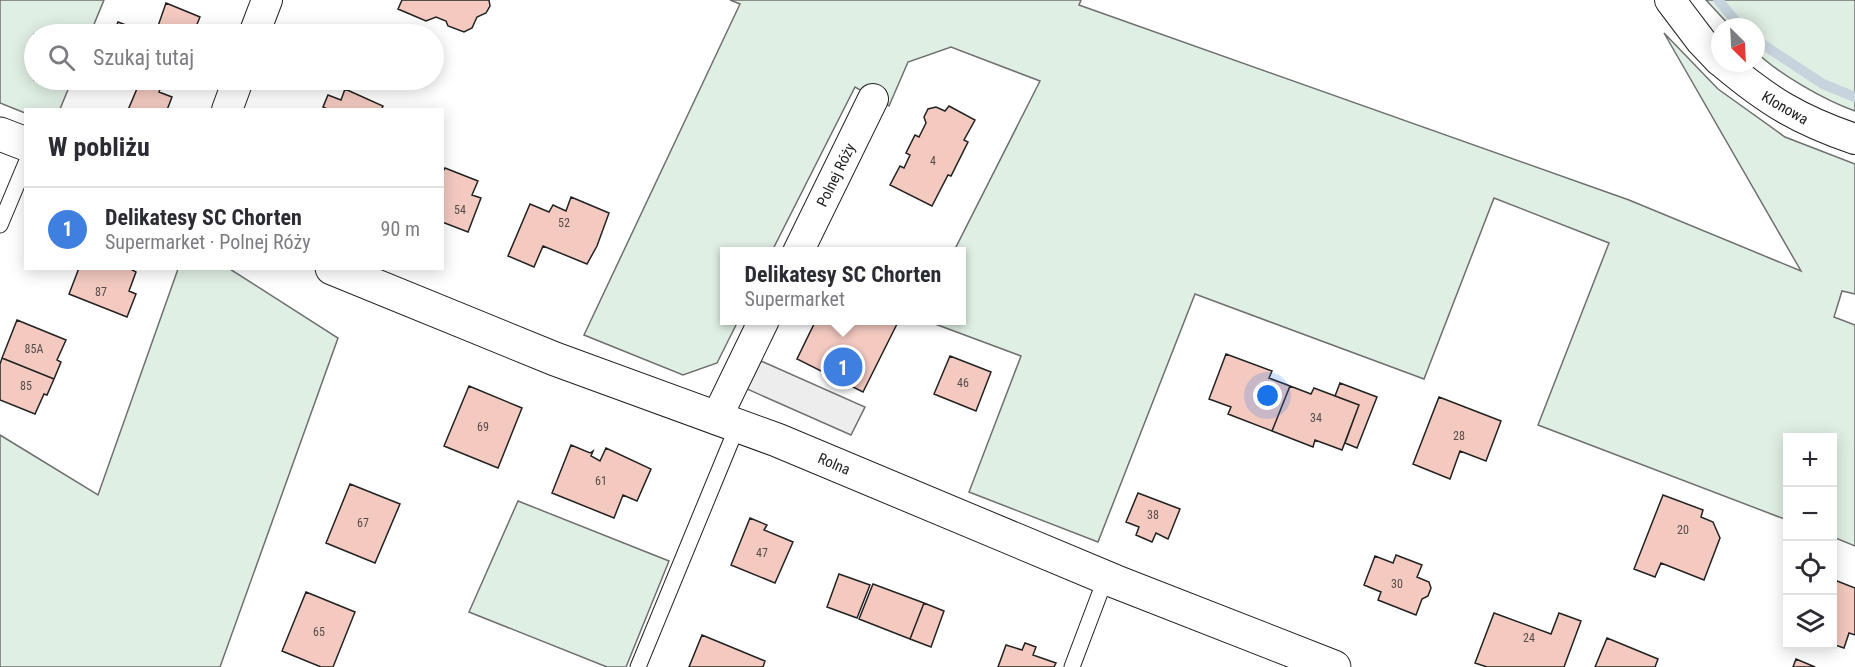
<!DOCTYPE html>
<html lang="pl">
<meta charset="utf-8">
<style>
body{margin:0;font-family:"Roboto Condensed",sans-serif;background:#f7f7f7;color:#2b2b33}
.controls{position:absolute;right:18px;bottom:18px;display:grid;overflow:hidden;border-radius:0px;box-shadow:0 3px 15px #0003}
.controls button{width:54px;height:54px;display:grid;place-items:center;padding:0;border:0;border-bottom:2px solid #e1e1e2;background:#fff;color:#2b2b33;font:30px sans-serif}
.compass{position:absolute;left:1711px;top:18px;width:54px;height:54px;border-radius:50%;background:#fff;box-shadow:0 3px 15px #0003;rotate:156deg}
.you{position:absolute;left:1268px;top:396px;width:21px;height:21px;margin:-15px;border:4px solid #fff;border-radius:50%;background:#1a73e8;box-shadow:0 0 0 9px #1a73e833}
.badge{display:grid;place-items:center;width:39px;height:39px;border-radius:50%;background:#db2777;color:#fff;font-size:20px;font-weight:700}
.pin{position:absolute;translate:-50% -50%;border:3px solid #fff;box-shadow:0 2px 6px #0006}
.popup{position:absolute;left:720px;top:247px;width:246px;height:78px;box-sizing:border-box;display:grid;place-content:center;border-radius:0px;background:#fff;filter:drop-shadow(0 2px 4px #0005);font-size:20px;white-space:nowrap;color:#7c7c81}
.popup b{font-size:22px;color:#2b2b33}
.popup::after{content:'';position:absolute;left:50%;top:100%;margin-left:-12px;border:12px solid transparent;border-top-color:#fff}
.list{margin:0;padding:0;list-style:none}
h2{display:flex;justify-content:space-between;align-items:center;height:78px;margin:0;padding:0 24px;font-size:26px}
h2 small{font-size:20px;font-weight:400;color:#7c7c81}
.list li{display:grid;grid-template-columns:39px 1fr auto;gap:18px;align-items:center;box-sizing:border-box;height:84px;padding:0 24px;border-top:2px solid #e1e1e2}
.list b{display:block;font-size:22px;white-space:nowrap}
.list p{margin:0;font-size:20px;white-space:nowrap;color:#7c7c81}
.list em{font-size:20px;font-style:normal;color:#7c7c81}
.icon{flex:none;width:33px;height:33px;fill:none;stroke:currentColor;stroke-width:2;stroke-linecap:round;stroke-linejoin:round}
.map{position:relative;flex:none;width:1855px;height:667px;overflow:hidden}
.search{position:absolute;background:#fff;box-shadow:0 3px 15px #0003;left:24px;top:24px;width:420px;height:66px;display:flex;align-items:center;gap:15px;box-sizing:border-box;padding:0 21px;border-radius:33px;color:#7c7c81;font-size:22px}
.panel{position:absolute;background:#fff;box-shadow:0 3px 15px #0003;left:24px;top:108px;width:420px;height:162px;border-radius:0px}
.map>svg:first-child{display:block}
.green{fill:#e0efe3;stroke:#6f6f6f;stroke-width:1.5}
.parking{fill:#ededed;stroke:#6f6f6f;stroke-width:1.5}
.lines{fill:none;stroke-linecap:round;stroke-linejoin:round}
.stream{stroke:#c7d3dd;stroke-width:10}
.building{fill:#f3c9c0;stroke:#222;stroke-width:1.5}
.service-casing{stroke:#222;stroke-width:17}
.minor-casing{stroke:#222;stroke-width:32}
.tertiary-casing{stroke:#222;stroke-width:35}
.service{stroke:#fff;stroke-width:15}
.minor{stroke:#fff;stroke-width:30}
.tertiary{stroke:#fff;stroke-width:33}
.labels{text-anchor:middle;stroke-width:4.5;stroke-linejoin:round;paint-order:stroke}
.number-label{font-size:12px;fill:#564c4a}
.street-label{font-size:15px;fill:#222;stroke:#fff}
</style>
<div class="map">
<svg width="1855" height="667" viewBox="0 0 1855 667">
<rect width="100%" height="100%" fill="#fff"/>
<path class="green" d="M 0,0 L 104,0 L 90,34 L 34,34 L 34,80 L 72,80 L 60,109 L 26,110 L 25,113 L 0,103 Z
M 730,0 L 1081,0 L 1079,5 L 1629,200 L 1801,271 L 1664,33 L 1718,89 L 1785,137 L 1855,164 L 1855,294 L 1842,291 L 1834,317 L 1855,325 L 1855,546 L 1833,537 L 1832,438 L 1788,438 L 1787,520 L 1538,425 L 1609,243 L 1494,198 L 1424,379 L 1195,294 L 1098,542 L 969,492 L 1021,356 L 927,321 L 962,320 L 962,252 L 954,251 L 1040,81 L 951,47 L 908,62 L 889,106 L 855,87 L 772,251 L 724,252 L 724,320 L 738,321 L 717,363 L 683,375 L 584,335 L 740,4 Z
M 1706,0 L 1855,0 L 1855,111 C 1824,100 1779,74 1756,52 L 1756,27 L 1731,27 Z
M 178,269 L 230,269 L 338,338 L 220,667 L 0,667 L 0,435 L 98,495 Z
M 518,501 L 669,561 L 626,667 L 607,667 L 469,612 Z"/>
<path class="parking" d="M 761,361 L 865,407 L 851,435 L 747,389 Z"/>
<g class="lines">
<path class="stream" d="M 1718,0 L 1741,27
M 1756,40 L 1823,84 L 1855,97"/>
</g>
<path class="building" d="M 402,0 L 489,0 L 490,6 L 486,13 L 477,17 L 472,28 L 464,32 L 448,26 L 446,21 L 436,17 L 426,21 L 398,9 Z
M 166,3 L 200,17 L 193,34 L 113,34 L 118,22 L 147,33 L 157,29 Z
M 144,80 L 164,80 L 159,92 L 172,97 L 167,110 L 128,110 L 139,84 L 142,85 Z
M 345,89 L 383,106 L 381,110 L 329,110 L 323,107 L 328,95 L 341,100 Z
M 949,106 L 975,120 L 964,140 L 968,142 L 951,176 L 948,175 L 932,206 L 890,185 L 900,166 L 904,168 L 910,155 L 906,153 L 915,135 L 919,137 L 926,123 L 924,117 L 928,109 L 936,107 L 945,111 Z
M 445,168 L 478,181 L 472,195 L 481,198 L 468,232 L 442,222 L 442,173 Z
M 571,197 L 609,213 L 597,246 L 587,264 L 543,246 L 534,267 L 508,256 L 530,204 L 549,212 L 553,205 L 566,211 Z
M 79,268 L 129,268 L 136,272 L 129,291 L 136,294 L 127,317 L 69,294 Z
M 17,320 L 66,340 L 57,360 L 61,362 L 54,379 L 2,358 Z
M 816,320 L 899,320 L 863,392 L 797,359 Z
M 1226,354 L 1272,371 L 1269,378 L 1290,386 L 1272,431 L 1228,414 L 1231,407 L 1209,399 Z
M 950,356 L 991,372 L 976,411 L 934,394 Z
M 2,358 L 54,379 L 47,395 L 44,394 L 35,414 L 0,400 L 0,364 Z
M 1340,383 L 1377,397 L 1357,448 L 1345,443 L 1359,405 L 1335,396 Z
M 469,386 L 522,408 L 498,468 L 444,446 Z
M 1290,386 L 1311,394 L 1314,388 L 1359,405 L 1342,450 L 1315,440 L 1313,447 L 1272,431 Z
M 1439,397 L 1501,421 L 1486,461 L 1460,451 L 1450,479 L 1413,464 Z
M 571,445 L 590,453 L 593,451 L 591,456 L 600,461 L 606,448 L 651,469 L 637,501 L 623,495 L 614,518 L 552,493 Z
M 350,484 L 400,504 L 375,563 L 326,543 Z
M 1138,493 L 1180,509 L 1168,539 L 1156,533 L 1152,542 L 1136,535 L 1139,527 L 1126,522 Z
M 1663,495 L 1703,510 L 1701,517 L 1713,522 L 1720,538 L 1704,580 L 1661,563 L 1655,577 L 1634,569 Z
M 750,518 L 767,525 L 764,530 L 793,542 L 775,583 L 731,565 Z
M 1396,555 L 1422,565 L 1417,577 L 1429,582 L 1431,588 L 1428,596 L 1422,599 L 1416,615 L 1378,600 L 1381,592 L 1364,585 L 1375,556 L 1393,563 Z
M 839,574 L 870,585 L 857,618 L 827,607 Z
M 1832,579 L 1855,588 L 1855,635 L 1849,633 L 1844,648 L 1832,644 Z
M 873,584 L 924,603 L 910,639 L 859,619 Z
M 306,592 L 355,612 L 333,667 L 321,667 L 282,651 Z
M 924,603 L 944,611 L 931,647 L 910,639 Z
M 1494,613 L 1551,634 L 1559,613 L 1581,621 L 1564,667 L 1487,667 L 1475,663 Z
M 702,635 L 765,661 L 763,667 L 689,667 Z
M 1607,638 L 1658,659 L 1655,667 L 1595,667 Z
M 1025,643 L 1036,647 L 1033,655 L 1056,663 L 1054,667 L 998,667 L 1006,645 L 1022,650 Z
M 1796,659 L 1815,667 L 1793,667 Z"/>
<g class="lines">
<defs>
<path id="service" d="M 0,225 L 26,163
M 638,667 L 737,427
M 1072,667 L 1106,577"/>
<path id="minor" d="M 1670,0 L 1701,41 L 1720,61
M 254,34 L 267,0
M 1723,63 C 1768,101 1799,120 1855,139
M 227,110 L 238,80
M 798,252 L 873,99
M 716,419 L 764,320"/>
<path id="tertiary" d="M 0,134 L 26,144
M 332,268 L 555,359 L 777,440 L 1114,581 L 1334,667"/>
</defs>
<use href="#service" class="service-casing"/>
<use href="#minor" class="minor-casing"/>
<use href="#tertiary" class="tertiary-casing"/>
<use href="#service" class="service"/>
<use href="#minor" class="minor"/>
<use href="#tertiary" class="tertiary"/>
</g>
<g class="labels">
<g class="number-label">
<text x="933" y="165">4</text>
<text x="460" y="214">54</text>
<text x="564" y="227">52</text>
<text x="101" y="296">87</text>
<text x="34" y="353">85A</text>
<text x="963" y="387">46</text>
<text x="26" y="390">85</text>
<text x="1316" y="422">34</text>
<text x="483" y="431">69</text>
<text x="1459" y="440">28</text>
<text x="601" y="485">61</text>
<text x="1153" y="519">38</text>
<text x="363" y="527">67</text>
<text x="1683" y="534">20</text>
<text x="762" y="557">47</text>
<text x="1397" y="588">30</text>
<text x="319" y="636">65</text>
<text x="1529" y="642">24</text>
</g>
<g class="street-label">
<text transform="translate(1785 108) rotate(30)" y="5">Klonowa</text>
<text transform="translate(836 175) rotate(-64)" y="5">Polnej Róży</text>
<text transform="translate(834 464) rotate(23)" y="5">Rolna</text>
</g>
</g>
</svg>
<div class="controls">
<button>+</button>
<button>−</button>
<button><svg class="icon" aria-label="locate" viewBox="0 0 24 24"><circle cx="12" cy="12" r="6"/><path d="M12 2v4M12 18v4M2 12h4M18 12h4"/></svg></button>
<button><svg class="icon" aria-label="layers" viewBox="0 0 24 24"><path d="M12 4l9 5-9 5-9-5zM3 14l9 5 9-5"/></svg></button>
</div>
<svg class="compass" viewBox="-18 -18 36 36"><path d="M0-13l5 13h-10z" fill="#e53935"/><path d="M0 13l5-13h-10z" fill="#7c7c81"/></svg>
<div class="you"></div>
<div class="pin badge" style="left:843px;top:367px;background:#3f7fe0">1</div>
<div class="popup"><b>Delikatesy SC Chorten</b>Supermarket</div>
<div class="search"><svg class="icon" aria-label="search" viewBox="0 0 24 24"><circle cx="10" cy="10" r="6"/><path d="M15 15l6 6"/></svg>Szukaj tutaj</div>
<section class="panel">
<h2>W pobliżu<small></small></h2>
<ul class="list">
<li><span class="badge" style="background:#3f7fe0">1</span><div><b>Delikatesy SC Chorten</b><p>Supermarket · Polnej Róży</p></div><em>90 m</em></li>
</ul>
</section>
</div>
